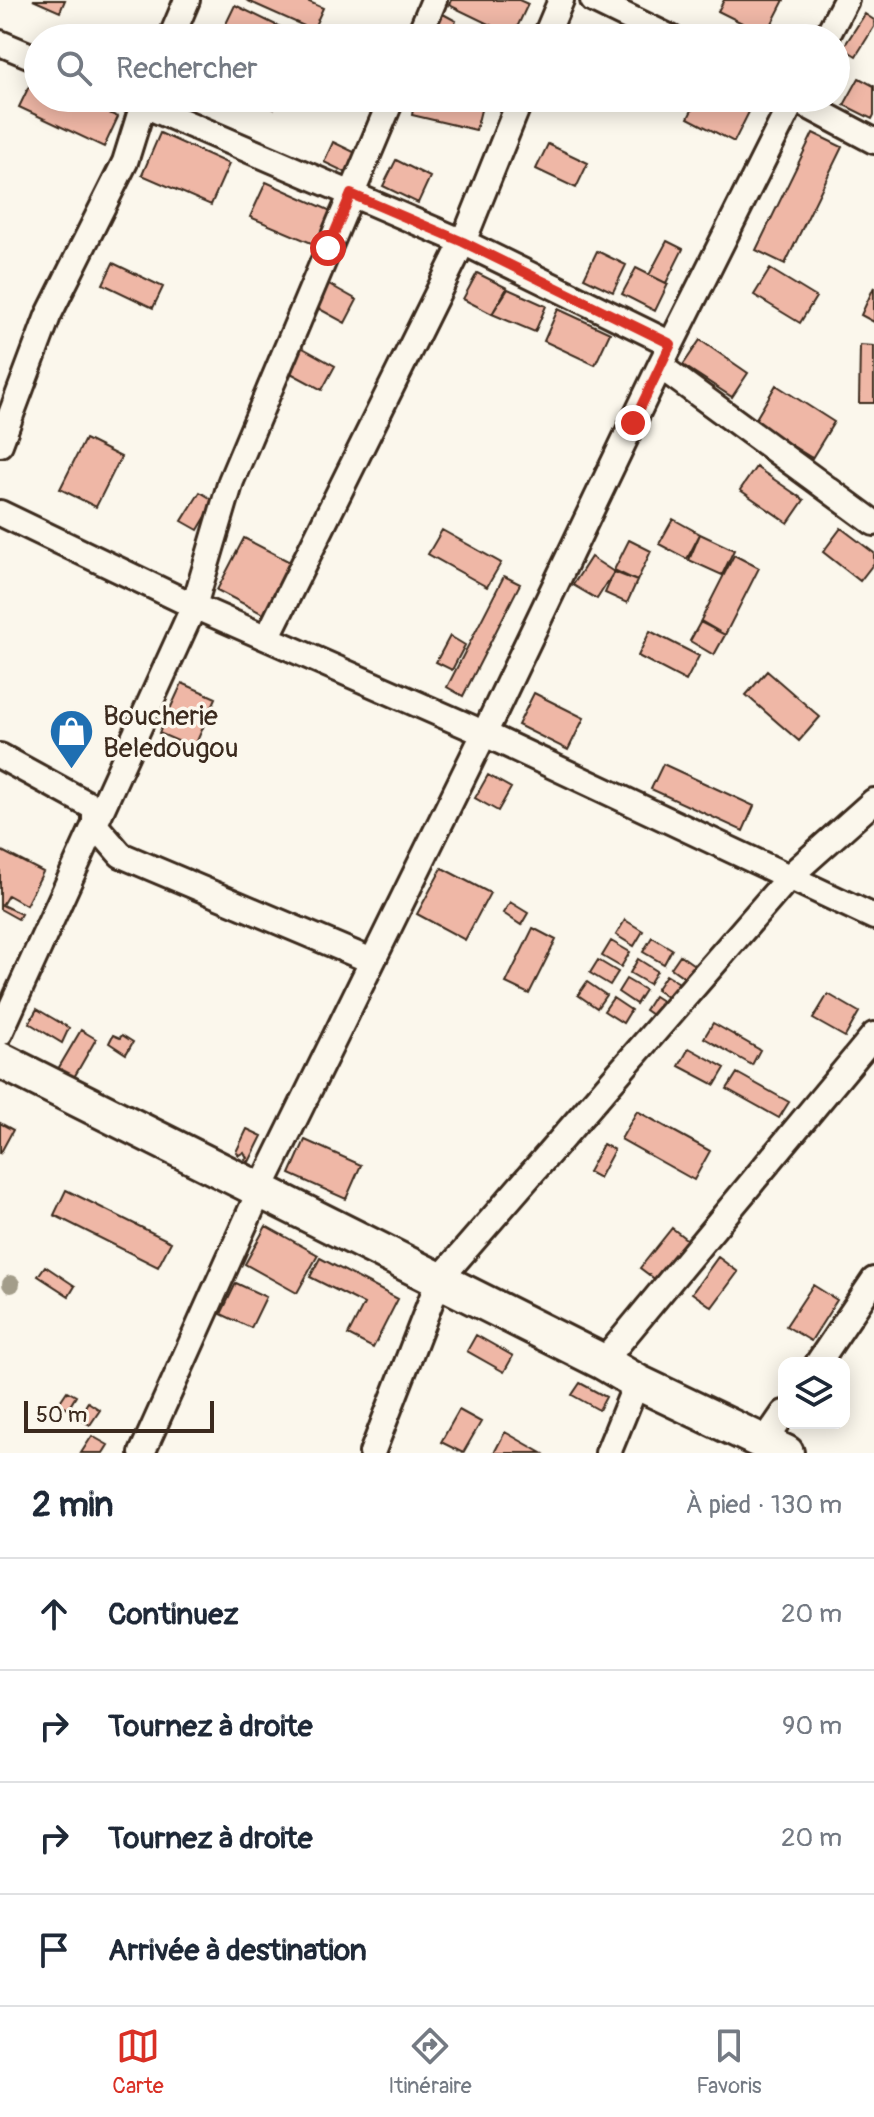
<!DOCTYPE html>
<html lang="fr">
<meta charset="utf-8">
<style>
body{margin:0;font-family:Pangolin,sans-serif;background:#f2f2f3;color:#1f2937}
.controls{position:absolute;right:24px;bottom:24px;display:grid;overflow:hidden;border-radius:16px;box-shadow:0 4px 20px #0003}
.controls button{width:72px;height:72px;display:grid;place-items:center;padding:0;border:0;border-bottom:2px solid #e0e1e3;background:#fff;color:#1f2937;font:40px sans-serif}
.scale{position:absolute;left:24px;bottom:20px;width:190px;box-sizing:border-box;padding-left:8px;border:4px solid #3b2a1e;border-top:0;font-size:22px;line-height:28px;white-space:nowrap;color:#3b2a1e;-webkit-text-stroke:6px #fbf7ec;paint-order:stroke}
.stop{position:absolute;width:24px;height:24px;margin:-18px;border:6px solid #d93025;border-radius:50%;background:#fff}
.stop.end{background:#d93025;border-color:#fff;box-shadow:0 2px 8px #0008}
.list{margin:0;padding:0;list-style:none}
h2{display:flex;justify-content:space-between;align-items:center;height:104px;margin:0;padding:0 32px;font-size:34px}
h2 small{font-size:26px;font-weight:400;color:#747a83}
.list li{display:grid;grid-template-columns:52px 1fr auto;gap:24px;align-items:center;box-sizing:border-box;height:112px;padding:0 32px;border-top:2px solid #e0e1e3}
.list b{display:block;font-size:30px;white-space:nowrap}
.list em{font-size:26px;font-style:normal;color:#747a83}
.icon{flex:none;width:44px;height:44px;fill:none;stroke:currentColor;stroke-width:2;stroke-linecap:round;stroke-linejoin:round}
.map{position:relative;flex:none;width:874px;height:1453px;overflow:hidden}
.search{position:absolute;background:#fff;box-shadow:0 4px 20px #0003;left:24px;right:24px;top:24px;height:88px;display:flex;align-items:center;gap:20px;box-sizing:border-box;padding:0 28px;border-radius:44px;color:#747a83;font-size:30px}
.sheet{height:552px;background:#fff}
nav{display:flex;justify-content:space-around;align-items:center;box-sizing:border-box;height:112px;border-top:2px solid #e0e1e3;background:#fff;font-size:22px;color:#747a83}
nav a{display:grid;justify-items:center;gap:4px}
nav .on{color:#d93025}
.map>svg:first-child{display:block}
.building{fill:#efb7a6;stroke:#3b2a1e;stroke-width:2}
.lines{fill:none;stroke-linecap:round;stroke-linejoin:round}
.street-casing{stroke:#3b2a1e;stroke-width:30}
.secondary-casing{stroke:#3b2a1e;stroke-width:40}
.street{stroke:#fbf7ec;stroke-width:24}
.secondary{stroke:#fbf7ec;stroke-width:34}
.tree{fill:#a39d8a}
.route{stroke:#d93025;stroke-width:10}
.labels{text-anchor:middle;stroke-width:7;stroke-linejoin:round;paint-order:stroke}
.poi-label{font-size:28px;fill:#3b2a1e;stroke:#fbf7ec;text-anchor:start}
</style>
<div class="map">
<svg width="874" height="1453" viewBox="0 0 874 1453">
<rect width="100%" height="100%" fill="#fbf7ec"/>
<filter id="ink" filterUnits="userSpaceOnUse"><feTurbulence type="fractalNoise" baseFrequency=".0125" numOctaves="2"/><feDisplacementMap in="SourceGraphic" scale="16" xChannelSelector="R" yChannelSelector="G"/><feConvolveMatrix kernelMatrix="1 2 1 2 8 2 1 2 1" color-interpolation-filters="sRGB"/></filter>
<g filter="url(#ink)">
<path class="building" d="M 33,0 L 65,0 L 60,12 Z
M 246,0 L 305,0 L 323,8 L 313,30 Z
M 451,0 L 519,0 L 528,4 L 513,36 L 449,5 Z
M 724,0 L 784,0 L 766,35 L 718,11 Z
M 235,5 L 276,25 L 270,38 L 234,38 L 222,32 Z
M 443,14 L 456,21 L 448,38 L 431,38 Z
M 865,14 L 874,20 L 874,27 L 856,56 L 843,48 Z
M 276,25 L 305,38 L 270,38 Z
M 33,78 L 38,80 L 38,98 L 76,98 L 118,117 L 104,147 L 19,107 Z
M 859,78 L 874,86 L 874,115 L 872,119 L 844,105 Z
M 260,98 L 280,98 L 274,109 L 259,101 Z
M 415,98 L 484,98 L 476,130 L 412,115 Z
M 698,98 L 722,98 L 749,112 L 734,142 L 688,118 Z
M 160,133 L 229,164 L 211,205 L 142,175 Z
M 813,133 L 842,147 L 785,264 L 756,250 Z
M 333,142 L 358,154 L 349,174 L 324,162 Z
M 548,144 L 588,163 L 576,188 L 536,169 Z
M 396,160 L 430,177 L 418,203 L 383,186 Z
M 266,182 L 331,211 L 316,245 L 250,217 Z
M 667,241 L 683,249 L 666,283 L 649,275 Z
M 597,251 L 626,265 L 613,292 L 584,278 Z
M 113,263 L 163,287 L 153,308 L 103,284 Z
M 636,268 L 668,284 L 655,311 L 622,294 Z
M 770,269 L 816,297 L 800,323 L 754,295 Z
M 477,273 L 507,288 L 492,314 L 463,299 Z
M 327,283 L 357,300 L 345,323 L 314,306 Z
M 874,287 L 874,322 L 861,315 Z
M 508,289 L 546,306 L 535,332 L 492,314 Z
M 558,309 L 610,333 L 595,365 L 544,341 Z
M 700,340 L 748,373 L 732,397 L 683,365 Z
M 860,345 L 874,346 L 874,403 L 859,403 Z
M 301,347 L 335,366 L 322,390 L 287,371 Z
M 776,385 L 834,422 L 812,458 L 754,422 Z
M 85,439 L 121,457 L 96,507 L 60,489 Z
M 756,467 L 804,500 L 788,523 L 740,490 Z
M 200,492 L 215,501 L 198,530 L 182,521 Z
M 673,519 L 700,534 L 687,559 L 659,544 Z
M 841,528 L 874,553 L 874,563 L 860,581 L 823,552 Z
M 442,530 L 501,563 L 487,587 L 428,554 Z
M 700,534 L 734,550 L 722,575 L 689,560 Z
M 244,538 L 294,564 L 267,616 L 217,590 Z
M 629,540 L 651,551 L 637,581 L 614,570 Z
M 734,555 L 759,568 L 725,635 L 700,622 Z
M 591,557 L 614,572 L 597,599 L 573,585 Z
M 614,572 L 637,581 L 627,603 L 605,593 Z
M 504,576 L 520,584 L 463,696 L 447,687 Z
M 701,621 L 725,635 L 714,655 L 690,641 Z
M 650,631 L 699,656 L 686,681 L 638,656 Z
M 450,636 L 465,645 L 452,670 L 436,662 Z
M 767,671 L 820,717 L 799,741 L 746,695 Z
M 182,683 L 216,698 L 194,748 L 159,733 Z
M 534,693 L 584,718 L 568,750 L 518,725 Z
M 663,764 L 754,806 L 743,831 L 651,789 Z
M 488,775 L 511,788 L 498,811 L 475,798 Z
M 0,850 L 43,872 L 26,905 L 8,895 L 2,905 L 21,914 L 18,919 L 0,909 Z
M 442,868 L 490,893 L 465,940 L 417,914 Z
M 510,902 L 528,913 L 521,925 L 503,913 Z
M 625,920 L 643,931 L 634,946 L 616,935 Z
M 533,928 L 556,940 L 529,994 L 506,983 Z
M 652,937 L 672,949 L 664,964 L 643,952 Z
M 611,941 L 630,952 L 621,967 L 602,956 Z
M 680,955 L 697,967 L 688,980 L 671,968 Z
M 638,959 L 657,971 L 649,984 L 630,973 Z
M 598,960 L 618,972 L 610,985 L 590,973 Z
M 666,975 L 681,984 L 670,999 L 656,990 Z
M 626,979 L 645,990 L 636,1004 L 618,992 Z
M 587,982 L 606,995 L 597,1008 L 578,995 Z
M 828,994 L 859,1012 L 845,1037 L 813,1019 Z
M 654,996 L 668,1005 L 658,1019 L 645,1010 Z
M 613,998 L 631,1010 L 623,1023 L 604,1011 Z
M 37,1009 L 69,1028 L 62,1043 L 29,1023 Z
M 713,1023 L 760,1050 L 752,1065 L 704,1038 Z
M 81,1030 L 96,1039 L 73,1079 L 58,1069 Z
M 113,1035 L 120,1038 L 122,1035 L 133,1042 L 126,1054 L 109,1043 Z
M 689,1048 L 725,1068 L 715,1085 L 679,1066 Z
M 737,1073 L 789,1102 L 779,1118 L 727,1089 Z
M 637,1111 L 710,1151 L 694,1180 L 621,1139 Z
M 0,1123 L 13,1130 L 0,1154 Z
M 247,1129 L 262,1136 L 249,1162 L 245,1159 L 247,1158 L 244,1152 L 239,1155 L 236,1152 Z
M 305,1140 L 361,1165 L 346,1199 L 290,1174 Z
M 603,1144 L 614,1150 L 599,1178 L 588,1172 Z
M 66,1190 L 171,1242 L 158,1267 L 54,1215 Z
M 266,1226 L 318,1255 L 297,1293 L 245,1264 Z
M 672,1228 L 695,1246 L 664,1286 L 640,1268 Z
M 718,1257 L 738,1272 L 712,1307 L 692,1293 Z
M 320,1258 L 398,1299 L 373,1348 L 348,1335 L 364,1304 L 310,1277 Z
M 45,1266 L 75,1286 L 69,1296 L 38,1276 Z
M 236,1283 L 266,1297 L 251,1328 L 221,1314 Z
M 813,1285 L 837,1300 L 811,1341 L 786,1326 Z
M 476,1335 L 513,1356 L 504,1372 L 467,1351 Z
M 580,1383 L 606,1397 L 599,1410 L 572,1395 Z
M 67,1391 L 76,1396 L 68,1409 L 59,1403 Z
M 88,1402 L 100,1410 L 90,1425 L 78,1418 Z
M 459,1410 L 481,1422 L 463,1453 L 441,1442 Z
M 505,1432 L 542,1453 L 494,1453 Z
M 92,1436 L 108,1445 L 103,1453 L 81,1453 Z"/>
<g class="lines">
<defs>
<path id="street" d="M 593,0 L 671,38
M 171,38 L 187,0
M 418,38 L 434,0
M 545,38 L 561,0
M 826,38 L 846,0
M 0,43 L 38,59
M 128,98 L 463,242 L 671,344
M 793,98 L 874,141
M 660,366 L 874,523
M 0,444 L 48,316 L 125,162 L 145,98
M 0,513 L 194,606 L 472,728 L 874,917
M 267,638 L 463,242 L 521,98
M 0,756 L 95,808 L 95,825 L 121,855 L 372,961
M 0,1033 L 194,606 L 231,481 L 392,98
M 603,1362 L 874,1035
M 818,1363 L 874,1280
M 764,1442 L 784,1413
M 142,1453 L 260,1190 L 484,734 L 660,366 L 794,98
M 372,1453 L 439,1280 L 790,876 L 874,801
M 608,1453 L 637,1382"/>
<path id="secondary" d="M 0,1060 L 603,1362 L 637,1382 L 786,1453"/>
</defs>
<use href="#street" class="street-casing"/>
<use href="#secondary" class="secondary-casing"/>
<use href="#street" class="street"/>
<use href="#secondary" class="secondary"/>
</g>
<circle class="tree" cx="11" cy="1284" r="9"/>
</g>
<g class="lines" filter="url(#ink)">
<path class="route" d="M 328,248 L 351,194 L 463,242 L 671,344 L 633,423"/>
</g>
<defs>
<symbol id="shop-pin" viewBox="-11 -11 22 30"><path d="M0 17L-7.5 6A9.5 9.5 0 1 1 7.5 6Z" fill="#1f6fb2" stroke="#fbf7ec"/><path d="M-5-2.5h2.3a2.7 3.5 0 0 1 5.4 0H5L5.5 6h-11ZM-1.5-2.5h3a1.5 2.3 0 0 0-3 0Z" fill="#fff"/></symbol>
</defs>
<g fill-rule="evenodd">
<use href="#shop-pin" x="46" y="706" width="51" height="69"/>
</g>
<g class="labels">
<g class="poi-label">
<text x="103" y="725">Boucherie<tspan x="103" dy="32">Beledougou</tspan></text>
</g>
</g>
</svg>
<div class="controls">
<button><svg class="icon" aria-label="layers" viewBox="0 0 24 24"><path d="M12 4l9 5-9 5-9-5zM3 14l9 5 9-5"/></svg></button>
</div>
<div class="scale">50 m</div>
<div class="stop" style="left:328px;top:248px"></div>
<div class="stop end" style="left:633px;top:423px"></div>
<div class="search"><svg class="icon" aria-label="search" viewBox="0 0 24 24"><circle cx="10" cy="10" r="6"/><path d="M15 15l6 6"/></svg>Rechercher</div>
</div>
<section class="sheet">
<h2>2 min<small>À pied · 130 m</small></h2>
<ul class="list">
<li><svg class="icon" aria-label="ahead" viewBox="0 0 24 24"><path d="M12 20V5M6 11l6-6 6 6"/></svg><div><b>Continuez</b></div><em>20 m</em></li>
<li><svg class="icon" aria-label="right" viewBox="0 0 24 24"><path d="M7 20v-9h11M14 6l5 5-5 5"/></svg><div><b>Tournez à droite</b></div><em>90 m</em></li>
<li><svg class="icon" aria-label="right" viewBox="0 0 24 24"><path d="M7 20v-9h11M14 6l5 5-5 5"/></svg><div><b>Tournez à droite</b></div><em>20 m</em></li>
<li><svg class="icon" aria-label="arrive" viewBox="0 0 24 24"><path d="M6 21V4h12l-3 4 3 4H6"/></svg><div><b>Arrivée à destination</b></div></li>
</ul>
</section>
<nav>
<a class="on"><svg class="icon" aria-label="map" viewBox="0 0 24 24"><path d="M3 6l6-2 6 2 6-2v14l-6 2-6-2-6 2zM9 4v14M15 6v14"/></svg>Carte</a>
<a><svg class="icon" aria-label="directions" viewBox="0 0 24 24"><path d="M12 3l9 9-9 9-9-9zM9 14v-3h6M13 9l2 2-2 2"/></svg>Itinéraire</a>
<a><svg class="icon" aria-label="saved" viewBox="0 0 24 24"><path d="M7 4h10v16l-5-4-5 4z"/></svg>Favoris</a>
</nav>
